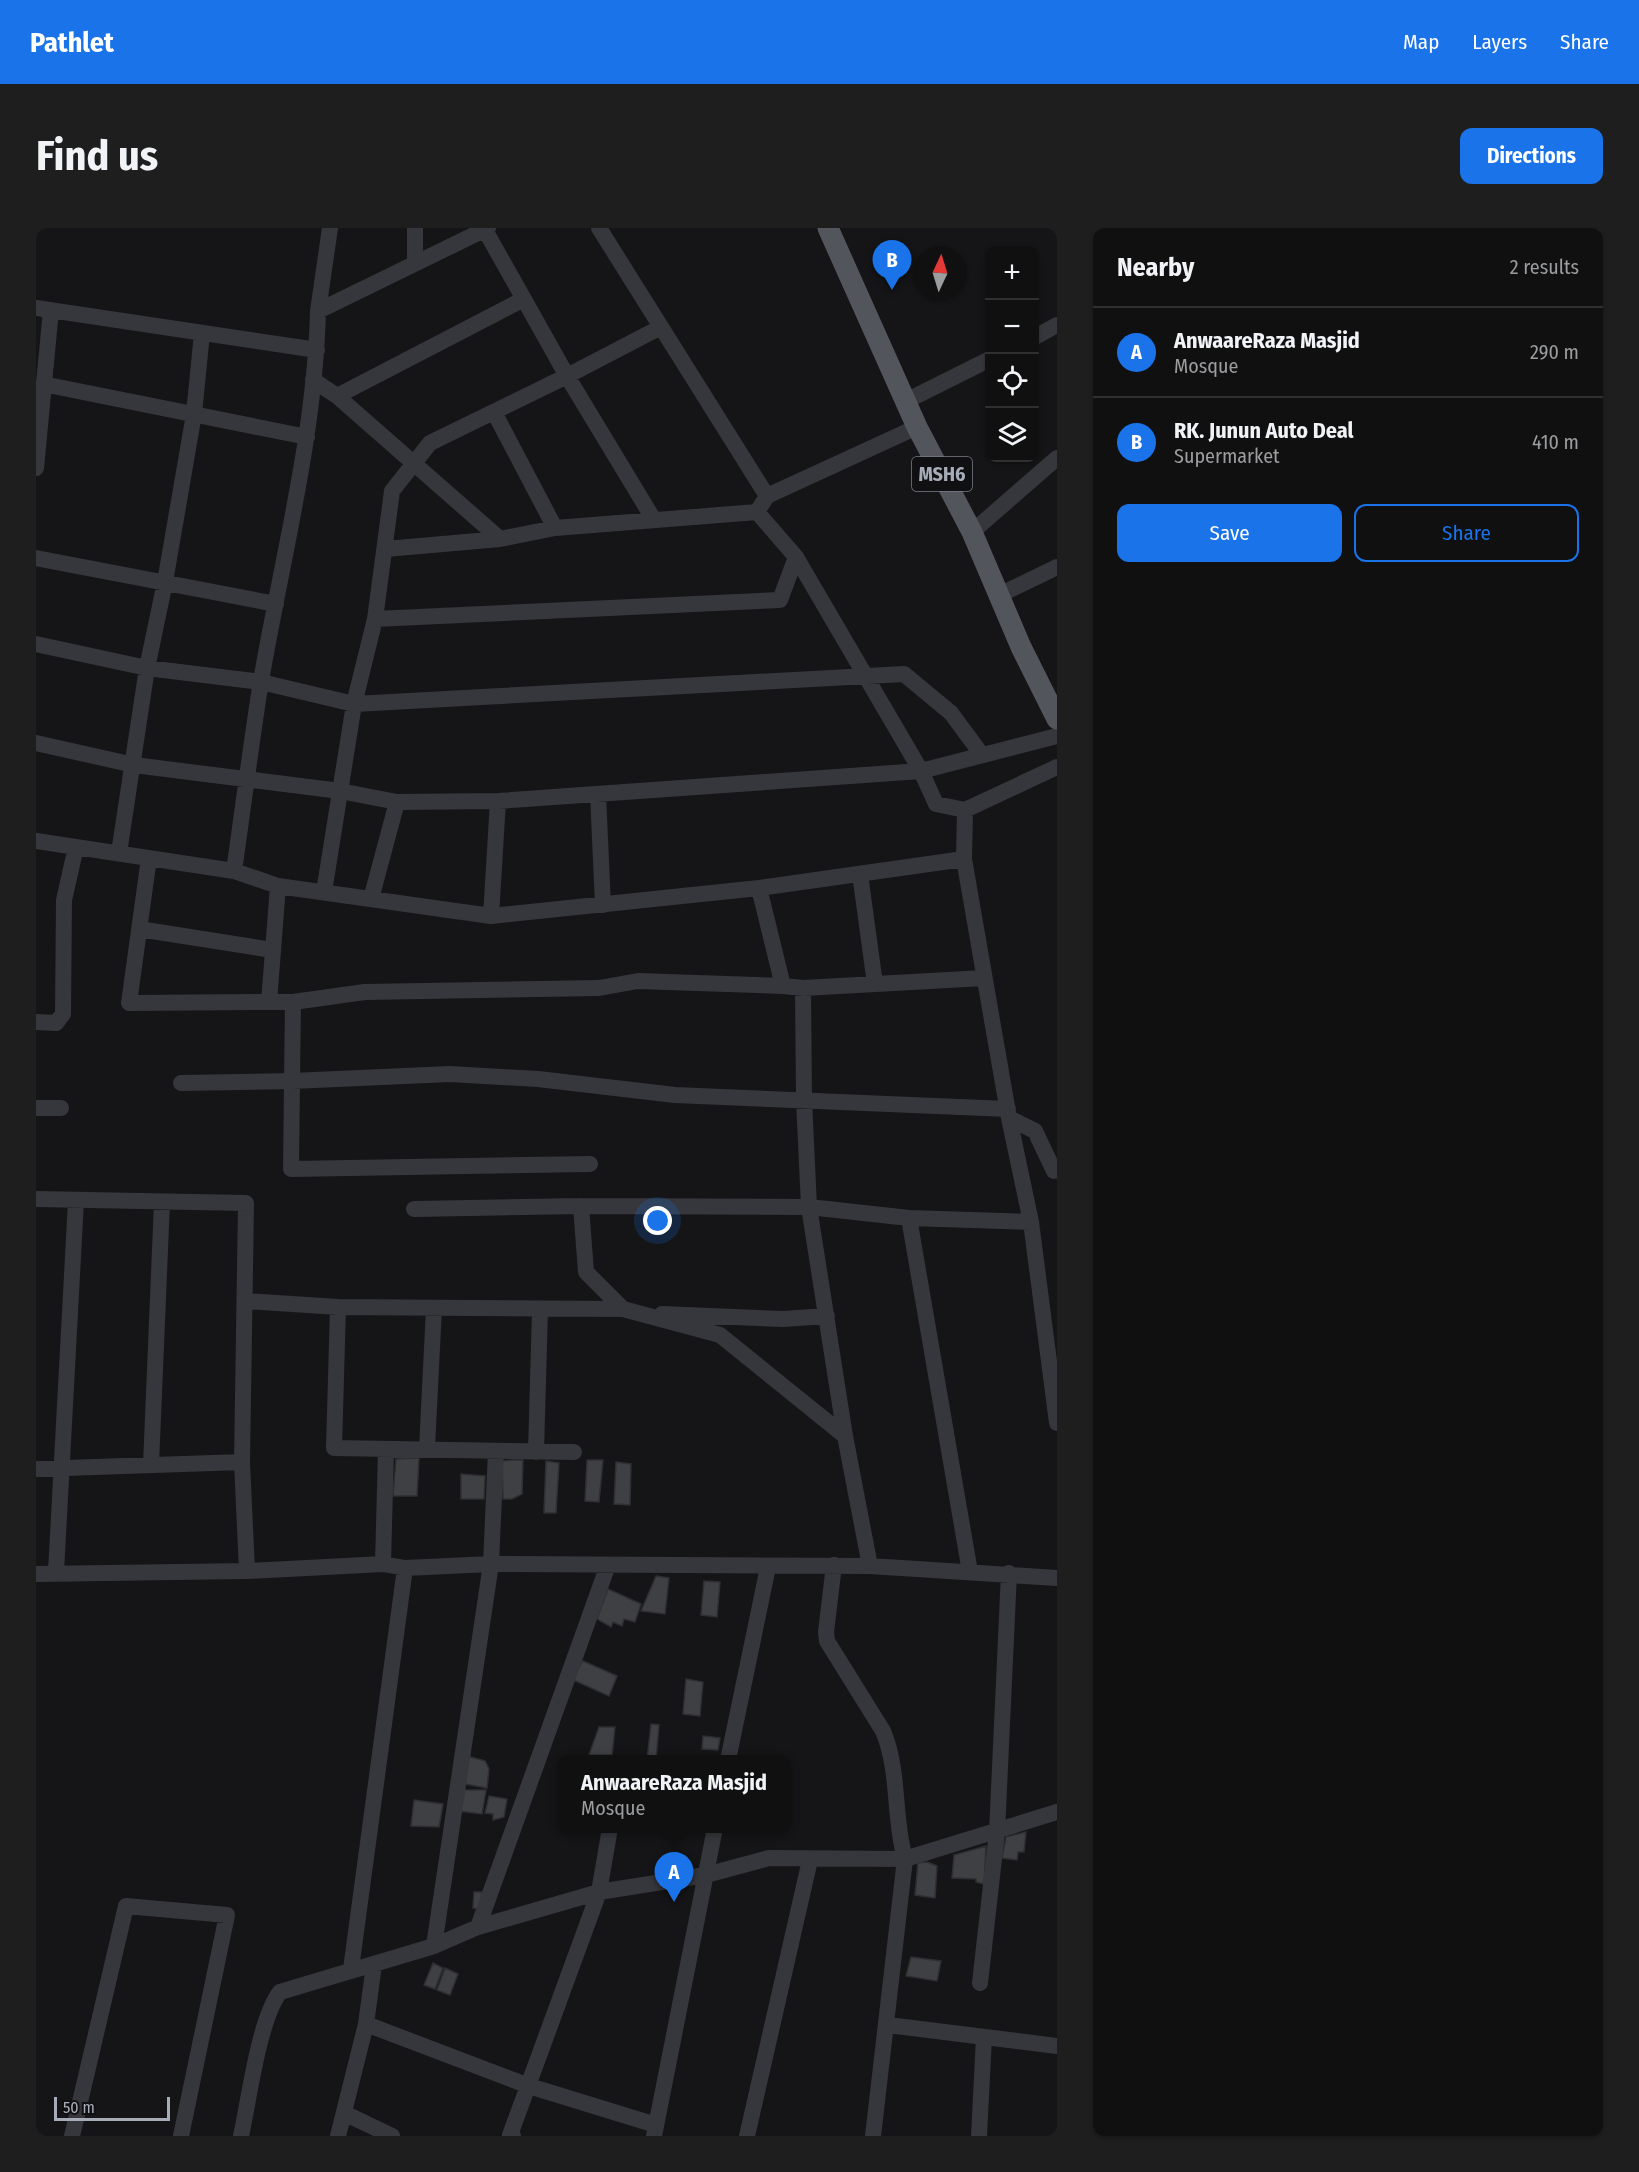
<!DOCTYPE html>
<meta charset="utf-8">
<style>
body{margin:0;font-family:"Fira Sans Condensed",sans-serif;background:#1e1e1f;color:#f1f3f6}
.controls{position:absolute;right:18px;top:18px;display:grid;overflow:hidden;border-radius:12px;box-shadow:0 2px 4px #0004}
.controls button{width:54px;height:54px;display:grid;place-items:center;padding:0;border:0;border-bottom:2px solid #303031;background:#101011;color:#f1f3f6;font:30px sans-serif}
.compass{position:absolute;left:877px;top:18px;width:54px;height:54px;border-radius:50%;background:#101011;box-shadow:0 2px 4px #0004;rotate:4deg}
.scale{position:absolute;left:18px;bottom:15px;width:116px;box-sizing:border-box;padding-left:6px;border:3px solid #a6adb8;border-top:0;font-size:16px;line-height:21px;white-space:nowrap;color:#a6adb8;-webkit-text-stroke:4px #101012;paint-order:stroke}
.you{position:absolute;left:622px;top:993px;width:21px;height:21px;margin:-15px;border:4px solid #fff;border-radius:50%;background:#1a73e8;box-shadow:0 0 0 9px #1a73e833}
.badge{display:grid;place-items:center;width:39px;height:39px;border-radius:50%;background:#1a73e8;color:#fff;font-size:20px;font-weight:700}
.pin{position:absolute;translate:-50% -50px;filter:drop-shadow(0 2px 3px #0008)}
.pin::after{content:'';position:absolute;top:32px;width:21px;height:18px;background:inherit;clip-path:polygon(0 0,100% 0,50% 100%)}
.popup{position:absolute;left:521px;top:1527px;width:234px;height:78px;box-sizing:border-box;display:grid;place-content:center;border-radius:12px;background:#101011;filter:drop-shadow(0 2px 4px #0005);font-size:20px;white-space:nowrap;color:#9c9d9f}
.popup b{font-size:22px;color:#f1f3f6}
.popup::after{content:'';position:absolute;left:50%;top:100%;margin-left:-12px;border:12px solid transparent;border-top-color:#101011}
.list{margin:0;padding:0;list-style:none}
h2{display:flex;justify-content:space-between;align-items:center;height:78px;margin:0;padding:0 24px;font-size:26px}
h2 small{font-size:20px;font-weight:400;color:#9c9d9f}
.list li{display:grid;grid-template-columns:39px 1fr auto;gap:18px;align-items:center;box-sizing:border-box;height:90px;padding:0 24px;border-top:2px solid #303031}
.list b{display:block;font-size:22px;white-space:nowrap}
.list p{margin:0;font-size:20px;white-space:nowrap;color:#9c9d9f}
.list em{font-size:20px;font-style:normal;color:#9c9d9f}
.actions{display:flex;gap:12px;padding:18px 24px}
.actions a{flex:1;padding:14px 0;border:2px solid #1a73e8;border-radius:12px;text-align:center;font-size:21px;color:#1a73e8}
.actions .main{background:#1a73e8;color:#fff}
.icon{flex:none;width:33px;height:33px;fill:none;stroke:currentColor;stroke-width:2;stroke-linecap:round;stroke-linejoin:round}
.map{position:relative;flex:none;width:1021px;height:1908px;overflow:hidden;border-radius:12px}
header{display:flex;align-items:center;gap:36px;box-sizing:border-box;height:84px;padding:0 30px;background:#1a73e8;color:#fff}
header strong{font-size:28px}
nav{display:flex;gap:33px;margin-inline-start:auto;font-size:21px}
.intro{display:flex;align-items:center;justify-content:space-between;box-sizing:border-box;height:144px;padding:0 36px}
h1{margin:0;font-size:42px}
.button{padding:15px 27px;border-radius:12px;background:#1a73e8;color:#fff;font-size:21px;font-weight:700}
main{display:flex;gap:36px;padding:0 36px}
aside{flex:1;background:#101011;border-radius:12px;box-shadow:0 2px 4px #0004}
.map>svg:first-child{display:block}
.building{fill:#3f4044;stroke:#2f2f33;stroke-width:1.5}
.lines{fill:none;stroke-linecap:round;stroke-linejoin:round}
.minor{stroke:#36373c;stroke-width:16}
.major{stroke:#52555c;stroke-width:21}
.labels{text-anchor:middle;stroke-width:6;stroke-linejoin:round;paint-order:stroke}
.shield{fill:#101012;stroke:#797e86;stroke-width:1.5}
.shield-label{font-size:20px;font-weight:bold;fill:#a6adb8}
</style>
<header>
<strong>Pathlet</strong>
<nav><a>Map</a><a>Layers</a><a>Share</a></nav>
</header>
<div class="intro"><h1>Find us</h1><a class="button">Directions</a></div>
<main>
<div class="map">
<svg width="1021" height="1908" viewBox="0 0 1021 1908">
<rect width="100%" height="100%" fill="#151517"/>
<path class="building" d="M 383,1230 L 381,1268 L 357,1268 L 360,1231 Z
M 477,1232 L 487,1232 L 486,1266 L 476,1271 L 467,1271 L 466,1233 Z
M 551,1232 L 567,1232 L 563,1274 L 549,1273 Z
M 510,1233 L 523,1235 L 520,1285 L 508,1285 Z
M 580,1234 L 595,1236 L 594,1277 L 578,1276 Z
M 425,1246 L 449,1248 L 448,1271 L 425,1271 Z
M 620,1348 L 633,1350 L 629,1386 L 605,1383 Z
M 668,1353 L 684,1354 L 681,1389 L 665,1387 Z
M 572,1361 L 605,1376 L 599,1394 L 588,1391 L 586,1398 L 577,1394 L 575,1399 L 561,1391 Z
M 547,1433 L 581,1448 L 573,1468 L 535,1451 Z
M 650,1451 L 667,1454 L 664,1488 L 647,1486 Z
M 615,1496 L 623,1497 L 620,1532 L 611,1532 Z
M 563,1499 L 579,1499 L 576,1527 L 553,1527 Z
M 667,1508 L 684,1510 L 682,1522 L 666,1521 Z
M 431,1528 L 449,1533 L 453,1541 L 451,1560 L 429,1556 Z
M 426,1562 L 450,1562 L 446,1586 L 423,1583 Z
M 453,1568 L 471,1571 L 468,1589 L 457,1592 L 457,1586 L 449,1585 Z
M 378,1572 L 407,1576 L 403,1599 L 375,1598 Z
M 990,1604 L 988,1624 L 982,1624 L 981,1632 L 966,1630 L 970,1609 Z
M 950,1618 L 948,1656 L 940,1654 L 940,1651 L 916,1650 L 918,1627 Z
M 891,1634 L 901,1638 L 899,1670 L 879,1667 L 882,1635 Z
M 438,1664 L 446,1664 L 443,1681 L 437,1680 Z
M 875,1729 L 905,1733 L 901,1753 L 870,1748 Z
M 397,1735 L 407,1740 L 399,1761 L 388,1757 Z
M 409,1740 L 422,1746 L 414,1767 L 401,1762 Z"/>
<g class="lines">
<path class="minor" d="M 379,0 L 379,34
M 563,0 L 731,268
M 449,2 L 531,148 L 618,292
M 0,80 L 281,122
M 282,83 L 294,0
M 999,109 L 1021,97
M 277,152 L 301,168 L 464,311
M 7,156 L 271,209
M 301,168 L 488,71
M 870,173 L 954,131
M 458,184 L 519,300
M 0,240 L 15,82
M 721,284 L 760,329 L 885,543 L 900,576 L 929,582
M 936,304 L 1021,230
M 350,321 L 464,311 L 519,300 L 721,284 L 731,268 L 881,199
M 0,330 L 240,376
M 963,367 L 1021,339
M 339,391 L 744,372 L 760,329
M 0,416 L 111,440 L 225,454 L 318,476 L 868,446 L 915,485 L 946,527
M 0,515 L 98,537 L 304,563 L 361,574 L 462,573 L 885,543 L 1021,508
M 562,566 L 567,677
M 0,613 L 198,643 L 242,658 L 455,688 L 723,660 L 928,631 L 929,582 L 1021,539
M 83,625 L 111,440 L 129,354 L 158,186 L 166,105
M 113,630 L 93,775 L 233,774
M 928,631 L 973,890 L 995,994 L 1021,1195
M 198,643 C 207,580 215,516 225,453 C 246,330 279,208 282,83 L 452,0
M 824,646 L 839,756
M 242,658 L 233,774 L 257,774 L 256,853 L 414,846 L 502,851 L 639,867 L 972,881
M 723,660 L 747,758 L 767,760 L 948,750
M 288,664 L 318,476 L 339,391 L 356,263 L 394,215 L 531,148 L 625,99
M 335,671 L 361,574
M 455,688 L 462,573
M 103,701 L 236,722
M 767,760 L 768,872 L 773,979 L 809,1208 L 834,1338
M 257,774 L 329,764 L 563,760 L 602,753 L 747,758
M 0,794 L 20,795 L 27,786 L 28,672 L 40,619
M 145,855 L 256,853 L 255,941 L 554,936
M 0,880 L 25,880
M 973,890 L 999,903 L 1018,943 L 1021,942
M 0,971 L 210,975 L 206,1234 L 211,1343
M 545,978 L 550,1044 L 587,1081 L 684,1107 L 809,1208
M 378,981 L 545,978 L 773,979 L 873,990 L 934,1344
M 873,990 L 995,994
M 209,1073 L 302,1079 L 587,1081
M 302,1079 L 298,1220 L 538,1224
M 626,1086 L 747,1091 L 791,1088
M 391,1220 L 398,1080
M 500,1224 L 504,1081
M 115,1237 L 126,974
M 0,1241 L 206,1234
M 347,1336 L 350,1221
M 798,1337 L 790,1404 L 791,1413 L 847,1503 C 864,1543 857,1589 869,1631 L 837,1908
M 20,1344 L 40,973
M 0,1346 L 211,1343 L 347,1336 L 369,1340 L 455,1336 L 834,1338 L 1021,1350
M 692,1532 L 732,1339
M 442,1699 L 572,1337
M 398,1718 L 455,1336 L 460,1223
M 315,1741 L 369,1340
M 944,1755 L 961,1604 L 973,1345
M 330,1796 L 493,1858 L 620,1897
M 852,1797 L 1021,1818
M 308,1885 L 356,1908
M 36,1908 L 90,1678 L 191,1687 L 145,1908
M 205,1908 C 213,1872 223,1791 244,1764 L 398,1718 L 442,1699 L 563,1664 L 670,1647 L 733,1630 L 869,1631 L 1021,1584
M 302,1908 L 330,1796 L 338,1737
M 477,1908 L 474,1907 L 563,1664 L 574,1600
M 618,1908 L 679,1600
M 711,1908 L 774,1632
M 943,1908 L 948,1809"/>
<path class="major" d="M 792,0 L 881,199 L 936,304 L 985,419 L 1021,491"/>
</g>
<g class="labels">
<rect class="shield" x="876" y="229" width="60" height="34" rx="4.5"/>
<g class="shield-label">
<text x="906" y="253">MSH6</text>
</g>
</g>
</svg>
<div class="controls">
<button>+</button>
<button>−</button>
<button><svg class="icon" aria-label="locate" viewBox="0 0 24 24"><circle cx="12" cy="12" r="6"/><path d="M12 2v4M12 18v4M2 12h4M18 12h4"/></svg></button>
<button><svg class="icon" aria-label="layers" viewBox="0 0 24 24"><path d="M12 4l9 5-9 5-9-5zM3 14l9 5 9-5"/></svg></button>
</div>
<svg class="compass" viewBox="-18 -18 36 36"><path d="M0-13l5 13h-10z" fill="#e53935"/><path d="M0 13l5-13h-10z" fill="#9c9d9f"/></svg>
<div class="scale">50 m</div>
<div class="you"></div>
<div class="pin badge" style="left:638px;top:1674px">A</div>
<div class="popup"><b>AnwaareRaza Masjid</b>Mosque</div>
<div class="pin badge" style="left:856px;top:62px">B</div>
</div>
<aside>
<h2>Nearby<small>2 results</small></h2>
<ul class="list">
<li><span class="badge">A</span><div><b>AnwaareRaza Masjid</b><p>Mosque</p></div><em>290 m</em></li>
<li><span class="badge">B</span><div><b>RK. Junun Auto Deal</b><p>Supermarket</p></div><em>410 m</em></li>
</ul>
<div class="actions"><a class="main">Save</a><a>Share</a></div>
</aside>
</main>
